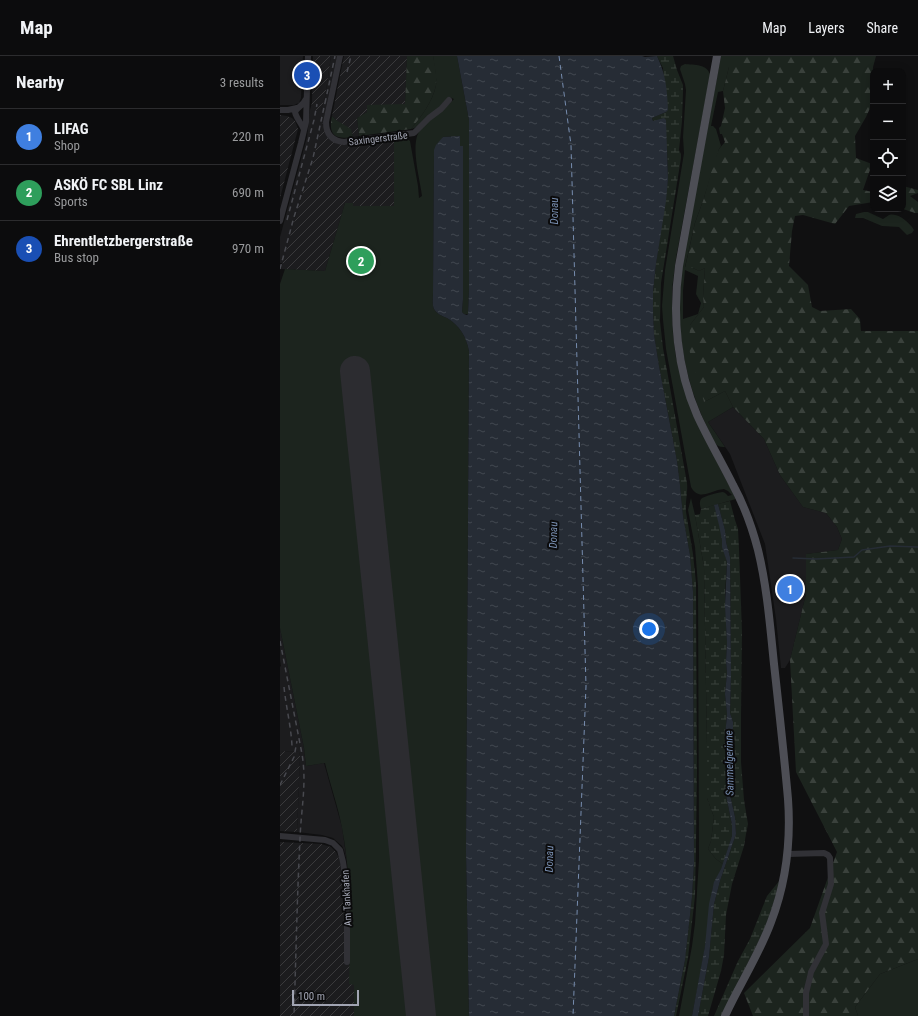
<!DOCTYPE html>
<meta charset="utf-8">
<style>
body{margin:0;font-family:"Roboto Condensed",sans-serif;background:#151516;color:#f1f3f6}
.controls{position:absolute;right:12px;top:12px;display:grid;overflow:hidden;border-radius:8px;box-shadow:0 2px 10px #0003}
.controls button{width:36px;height:36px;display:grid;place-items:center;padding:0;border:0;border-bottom:1px solid #2c2c2e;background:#0c0c0d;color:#f1f3f6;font:20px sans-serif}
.scale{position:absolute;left:12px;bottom:10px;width:67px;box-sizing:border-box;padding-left:4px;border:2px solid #a1a4b2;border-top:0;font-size:11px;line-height:14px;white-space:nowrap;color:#a1a4b2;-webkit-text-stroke:3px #0b0b0c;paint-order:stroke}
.you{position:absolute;left:369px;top:573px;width:14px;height:14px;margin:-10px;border:3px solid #fff;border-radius:50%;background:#1a73e8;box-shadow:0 0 0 6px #1a73e833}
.badge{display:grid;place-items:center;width:26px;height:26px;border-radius:50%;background:#2563eb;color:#fff;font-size:13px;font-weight:700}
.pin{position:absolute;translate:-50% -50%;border:2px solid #fff;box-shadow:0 1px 4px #0006}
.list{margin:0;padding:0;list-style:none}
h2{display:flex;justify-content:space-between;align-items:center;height:52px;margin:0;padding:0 16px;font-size:17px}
h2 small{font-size:13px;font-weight:400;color:#9a9b9d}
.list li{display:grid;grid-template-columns:26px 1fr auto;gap:12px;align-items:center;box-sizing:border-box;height:56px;padding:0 16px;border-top:1px solid #2c2c2e}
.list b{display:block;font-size:15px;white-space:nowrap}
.list p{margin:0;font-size:13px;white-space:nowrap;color:#9a9b9d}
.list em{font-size:13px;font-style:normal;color:#9a9b9d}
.icon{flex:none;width:22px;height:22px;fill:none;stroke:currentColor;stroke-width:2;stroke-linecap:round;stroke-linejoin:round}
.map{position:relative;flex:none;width:638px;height:960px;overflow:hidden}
header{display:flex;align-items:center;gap:24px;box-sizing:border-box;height:56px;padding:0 20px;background:#0c0c0d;border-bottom:1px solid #2c2c2e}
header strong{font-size:19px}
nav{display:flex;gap:22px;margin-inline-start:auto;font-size:14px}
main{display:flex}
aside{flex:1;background:#0c0c0d}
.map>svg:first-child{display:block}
.built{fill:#1c1c1e}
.industrial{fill:url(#industrial-furrows)}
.green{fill:#1c241e;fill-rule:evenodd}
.forest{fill:url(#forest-firs)}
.wetland{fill:url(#wetland-marsh)}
.water{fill:url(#water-ripples)}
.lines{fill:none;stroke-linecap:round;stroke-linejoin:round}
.stream{stroke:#262c35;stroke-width:1.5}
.ferry{stroke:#778daf;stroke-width:1;stroke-dasharray:5 4;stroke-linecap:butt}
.runway{stroke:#2c2c30;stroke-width:30}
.minor{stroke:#313136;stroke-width:6}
.major{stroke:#4d4e55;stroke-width:8}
.rail{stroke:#48494f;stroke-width:1.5;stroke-dasharray:5 4;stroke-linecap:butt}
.labels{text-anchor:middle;stroke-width:4;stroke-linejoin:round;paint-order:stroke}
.street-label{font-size:10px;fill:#a1a4b2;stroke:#0b0b0c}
.water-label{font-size:11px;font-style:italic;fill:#778daf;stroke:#0b0b0c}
</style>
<header>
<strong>Map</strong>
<nav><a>Map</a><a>Layers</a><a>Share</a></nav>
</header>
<main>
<aside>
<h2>Nearby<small>3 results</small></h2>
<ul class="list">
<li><span class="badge" style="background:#3f7fe0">1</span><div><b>LIFAG</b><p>Shop</p></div><em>220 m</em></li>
<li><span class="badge" style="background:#2e9e5b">2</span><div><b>ASKÖ FC SBL Linz</b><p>Sports</p></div><em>690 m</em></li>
<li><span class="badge" style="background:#1a4fb4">3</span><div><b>Ehrentletzbergerstraße</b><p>Bus stop</p></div><em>970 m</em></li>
</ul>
</aside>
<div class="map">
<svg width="638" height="960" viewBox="0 0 638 960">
<defs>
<pattern id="industrial-furrows" width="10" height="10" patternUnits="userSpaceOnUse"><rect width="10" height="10" fill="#1c1c1e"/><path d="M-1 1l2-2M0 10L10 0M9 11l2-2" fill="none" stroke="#3a3a3c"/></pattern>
<pattern id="forest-firs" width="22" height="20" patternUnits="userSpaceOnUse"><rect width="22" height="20" fill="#1c241e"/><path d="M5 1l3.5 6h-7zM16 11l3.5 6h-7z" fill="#3a413c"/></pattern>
<pattern id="wetland-marsh" width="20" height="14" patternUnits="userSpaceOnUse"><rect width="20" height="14" fill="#1c241e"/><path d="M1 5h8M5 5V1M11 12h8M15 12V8" fill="none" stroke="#3a413c"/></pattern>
<pattern id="water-ripples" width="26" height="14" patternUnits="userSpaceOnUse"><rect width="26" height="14" fill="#262c35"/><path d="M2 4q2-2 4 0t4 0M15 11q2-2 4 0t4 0" fill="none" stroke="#424850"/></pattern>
</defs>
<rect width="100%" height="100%" fill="#101011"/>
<path class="built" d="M 0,0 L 23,0 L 21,42 L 19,47 L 14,49 L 0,49 Z
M 51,0 L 57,0 L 39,85 L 32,109 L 19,149 L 3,207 L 0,207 L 0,181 L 23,96 L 27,81 L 30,54 L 41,54 L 45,41 Z
M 453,351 L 484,383 L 500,419 L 523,451 L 546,457 L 557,471 L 562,483 L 558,494 L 526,498 L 526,538 L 510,604 L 505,612 L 501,612 L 496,563 L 485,488 L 450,398 L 428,366 Z
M 0,572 L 24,692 L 26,710 L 44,707 L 62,771 L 67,806 L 64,794 L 62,790 L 53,782 L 42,779 L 17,776 L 20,700 L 19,696 L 0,695 L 0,611 L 1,610 L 0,604 Z"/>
<path class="industrial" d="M 33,0 L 51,0 L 45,41 L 41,54 L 30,54 L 32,47 Z
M 64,0 L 127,0 L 125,48 L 87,56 L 77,62 L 79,80 L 73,81 L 72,76 L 56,64 L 52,60 Z
M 0,59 L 7,60 L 12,62 L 15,65 L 18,73 L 0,142 Z
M 43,66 L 45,76 L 46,79 L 52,85 L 57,87 L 66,89 L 114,83 L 114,150 L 73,150 L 65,147 L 45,215 L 1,213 L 19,149 L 32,109 Z
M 0,695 L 19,696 L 20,700 L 17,776 L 0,775 Z
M 0,786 L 41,788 L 51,791 L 56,796 L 58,800 L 60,806 L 64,837 L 69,906 L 74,929 L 74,960 L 0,960 Z"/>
<path class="green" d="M 153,0 L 177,0 L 189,64 L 189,233 L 188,258 L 184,258 L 182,256 L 183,243 L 183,91 L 180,90 L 179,80 L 163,81 L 154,98 L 153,238 C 153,242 152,249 154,253 C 157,258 162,260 167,262 C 180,270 186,280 189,295 L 186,796 L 189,960 L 74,960 L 74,929 L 69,928 C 70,876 72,824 62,772 C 58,750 50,728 45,707 L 26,710 L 24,692 L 0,572 L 0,228 L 5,213 L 45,215 L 65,147 L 73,147 L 73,150 L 114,150 L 114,83 C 120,82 126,80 130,85 L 138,130 L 139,142 L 142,140 C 140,123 129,86 141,73 C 151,62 164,54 174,43 L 169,41 C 160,50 142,71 131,73 C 141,61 153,45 156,29 C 157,20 154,9 153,0 Z
M 441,0 L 449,0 L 449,11 L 443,35 L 438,36 L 431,70 L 433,70 L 436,73 L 441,90 L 439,93 L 424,142 L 415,167 L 405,211 L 413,212 L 419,215 L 425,212 L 423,241 L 424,251 L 410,269 L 424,346 L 445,335 L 453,351 L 428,366 L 445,391 C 434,392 432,382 428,373 C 412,341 402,304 400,268 C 399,249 400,229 402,210 ZM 405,214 L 418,220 L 416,238 L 421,247 L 418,258 L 403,263 L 403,235 Z
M 405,8 C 414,9 428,8 430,19 L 396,202 L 392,233 L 392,260 L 393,278 L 396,302 L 436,404 L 456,443 L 421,453 C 420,449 419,446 421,443 C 424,440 439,436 443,436 C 446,437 446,438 448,440 L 452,439 L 448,435 L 444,433 C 431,434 419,446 411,431 L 386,293 L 383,264 L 382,250 L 385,214 L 404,97 L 403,81 L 406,34 L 405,28 L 400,13 L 401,10 Z
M 584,156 L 588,156 L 603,163 C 605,162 607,160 609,159 C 618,156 630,167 634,174 L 632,177 L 627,179 L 619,171 L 602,170 L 583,162 L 575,162 L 576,158 Z
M 411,442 L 415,459 L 424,511 L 427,688 L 427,742 L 434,761 L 431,785 L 428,793 L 436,803 L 443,808 C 440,818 434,825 432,836 C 429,852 428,868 426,885 C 422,910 417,935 412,960 L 399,960 L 412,890 L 415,867 L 419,804 L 418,530 L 415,491 L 408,454 Z
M 638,903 L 638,960 L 578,960 L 575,951 L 600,918 Z"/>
<path class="forest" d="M 127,0 L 153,0 C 155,9 157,20 156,29 C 153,45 141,61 131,73 L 79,80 L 77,62 L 87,56 L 87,49 L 125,48 Z
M 449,0 L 596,0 L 593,11 L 591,50 L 586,61 L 575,80 L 576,102 L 592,108 L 583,134 L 593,136 L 593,146 L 569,150 L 555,168 L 523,159 L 515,160 L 512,175 L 509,210 L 528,229 L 532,251 L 540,255 L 571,253 L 580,263 L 581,275 L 638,275 L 638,903 L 600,918 L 575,951 L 578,960 L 473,960 L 464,937 L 530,872 L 557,796 L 516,716 L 510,604 L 526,538 L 526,498 L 558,494 L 562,483 L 557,471 L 546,457 L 523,451 L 500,419 L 484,383 L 453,351 L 445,335 L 424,346 L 409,293 L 410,269 L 424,251 L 423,241 L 425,212 L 419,215 L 413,212 L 405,212 L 415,167 L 424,142 L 434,106 L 439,93 L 445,86 L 442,78 L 440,78 L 439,72 L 441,70 L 445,52 L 443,35 L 449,11 Z
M 52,60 L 56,64 L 71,73 L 73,81 C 55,84 48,79 52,60 Z
M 623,130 L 638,134 L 638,137 L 630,140 L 638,146 L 638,157 L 635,157 L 623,153 Z"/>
<path class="wetland" d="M 377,0 L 393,0 L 397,14 L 403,29 L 403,36 L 402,65 L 399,94 L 401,98 L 401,102 L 381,227 L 380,265 L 383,292 L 407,427 C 408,437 405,446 406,456 L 413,498 L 416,527 L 417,716 L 416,788 L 415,840 L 408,902 L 396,960 L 394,960 L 405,904 L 412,841 L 414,807 L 413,536 L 410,499 L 403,460 L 400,429 L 397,405 L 379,310 L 374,278 L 373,255 L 373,235 L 376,208 L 388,123 L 387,93 L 372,62 L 386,56 L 383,12 Z
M 450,445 L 455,464 L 458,473 L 459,493 L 462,576 L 461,659 L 461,706 L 464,744 L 468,768 L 466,778 L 464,790 L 452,828 L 446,859 L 444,899 L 441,915 L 428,960 L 418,960 L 429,901 L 434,848 L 440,825 L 456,778 L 455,761 L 450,739 L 451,721 L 450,708 L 453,666 L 450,657 L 451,620 L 450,501 L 446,486 L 445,474 L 438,448 Z
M 434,449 C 437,460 443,477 442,488 L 447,506 L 445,538 L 447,587 L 446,605 L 447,617 L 445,638 L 447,658 L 446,666 L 446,671 L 445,676 L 446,693 L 448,699 L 446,739 L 452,769 L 452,780 L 443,808 L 436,803 L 428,793 L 431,785 L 434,761 L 427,742 L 427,688 L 424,511 L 415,459 L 420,458 L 421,453 Z
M 500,824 L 492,852 L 483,877 L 441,960 L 434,960 L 458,905 L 470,883 L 487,840 Z"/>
<path class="water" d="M 177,0 L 362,0 L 365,1 L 377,0 C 386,19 387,33 388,54 L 386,56 L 372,62 L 373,65 L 384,62 L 386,64 L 388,123 L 386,145 L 376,208 L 373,235 L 373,255 L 374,278 L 379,310 L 397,405 L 400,429 L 403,460 L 410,499 L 413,536 L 414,807 L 412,841 L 405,904 L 394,960 L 189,960 L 186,796 L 189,295 C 186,280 180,270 167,262 C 162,260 157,258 154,253 C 152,249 153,242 153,238 L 154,94 L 156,89 L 163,81 L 180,80 L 180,90 L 183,90 L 183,243 L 182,256 L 184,258 L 187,259 L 188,258 L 189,233 L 189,64 Z
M 438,448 L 445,474 L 446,486 L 450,501 L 451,620 L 450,657 L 453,666 L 453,672 L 451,683 L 452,696 L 450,708 L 451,721 L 450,739 L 455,761 L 456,778 L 440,825 L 434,848 L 429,901 L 418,960 L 412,960 L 425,890 L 429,848 L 432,835 L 434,826 L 441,813 L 452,780 L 452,769 L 446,739 L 448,699 L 446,693 L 445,681 L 447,658 L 445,638 L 447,617 L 446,605 L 447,587 L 445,550 L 447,506 L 442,491 L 442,484 L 439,469 L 434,449 Z"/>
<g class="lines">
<path class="stream" d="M 513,502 L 536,503 L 574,501 L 582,494 L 610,490 L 638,491"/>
<path class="ferry" d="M 279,0 L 291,89 L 306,630 L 293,960"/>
<path class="runway" d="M 75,315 L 141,960"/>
<path class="minor" d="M 60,0 L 46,66 C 46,78 52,85 64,86 L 134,77 L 149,62 L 161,53 L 169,44
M 0,54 L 8,54 L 17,52
M 24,74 C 22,68 16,62 15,56 C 17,51 23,50 26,43
M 0,165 L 21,87 L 26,66 L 28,0
M 0,780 L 45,784 L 53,787 L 60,794 L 63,806 L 66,827 L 67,874 L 67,906
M 508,798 L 544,797 L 548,799 L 550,802 L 551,828 L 542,857 L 546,888 L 531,916 L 530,921 L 526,937 L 526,960"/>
<path class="major" d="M 437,0 L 399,210 C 392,259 397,313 417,359 C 428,383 441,405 453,429 C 464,449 472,471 478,494 C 487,531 490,569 494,608 C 499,653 504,698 508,743 C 511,785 506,827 491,866 C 479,899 459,929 445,960"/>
<path class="rail" d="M 67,16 L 71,0
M 45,47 L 55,0
M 7,164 L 34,64 L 37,48
M 0,213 L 14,161 L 33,102 L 46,42
M 0,585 L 22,698 C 27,728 21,753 20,783 C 17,842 16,901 14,960
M 4,631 C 6,651 11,670 12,690
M 0,729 L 14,701 L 17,685"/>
</g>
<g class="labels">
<g class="street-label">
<text transform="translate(98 82) rotate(-7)" y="4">Saxingerstraße</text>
<text transform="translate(66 842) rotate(-93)" y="4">Am Tankhafen</text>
</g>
<g class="water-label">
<text transform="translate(274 155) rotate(-90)" y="4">Donau</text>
<text transform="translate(273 479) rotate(-89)" y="4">Donau</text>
<text transform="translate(449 707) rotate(-91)" y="4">Sammelgerinne</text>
<text transform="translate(269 803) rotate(-89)" y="4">Donau</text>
</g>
</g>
</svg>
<div class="controls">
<button>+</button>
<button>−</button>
<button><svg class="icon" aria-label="locate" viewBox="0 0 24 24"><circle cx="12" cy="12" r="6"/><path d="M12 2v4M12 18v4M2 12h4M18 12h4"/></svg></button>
<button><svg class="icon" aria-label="layers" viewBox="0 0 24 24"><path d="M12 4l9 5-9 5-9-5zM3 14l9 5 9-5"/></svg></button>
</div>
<div class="scale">100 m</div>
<div class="you"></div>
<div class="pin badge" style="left:510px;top:533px;background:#3f7fe0">1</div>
<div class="pin badge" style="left:81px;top:205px;background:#2e9e5b">2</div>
<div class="pin badge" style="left:27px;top:19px;background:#1a4fb4">3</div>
</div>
</main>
